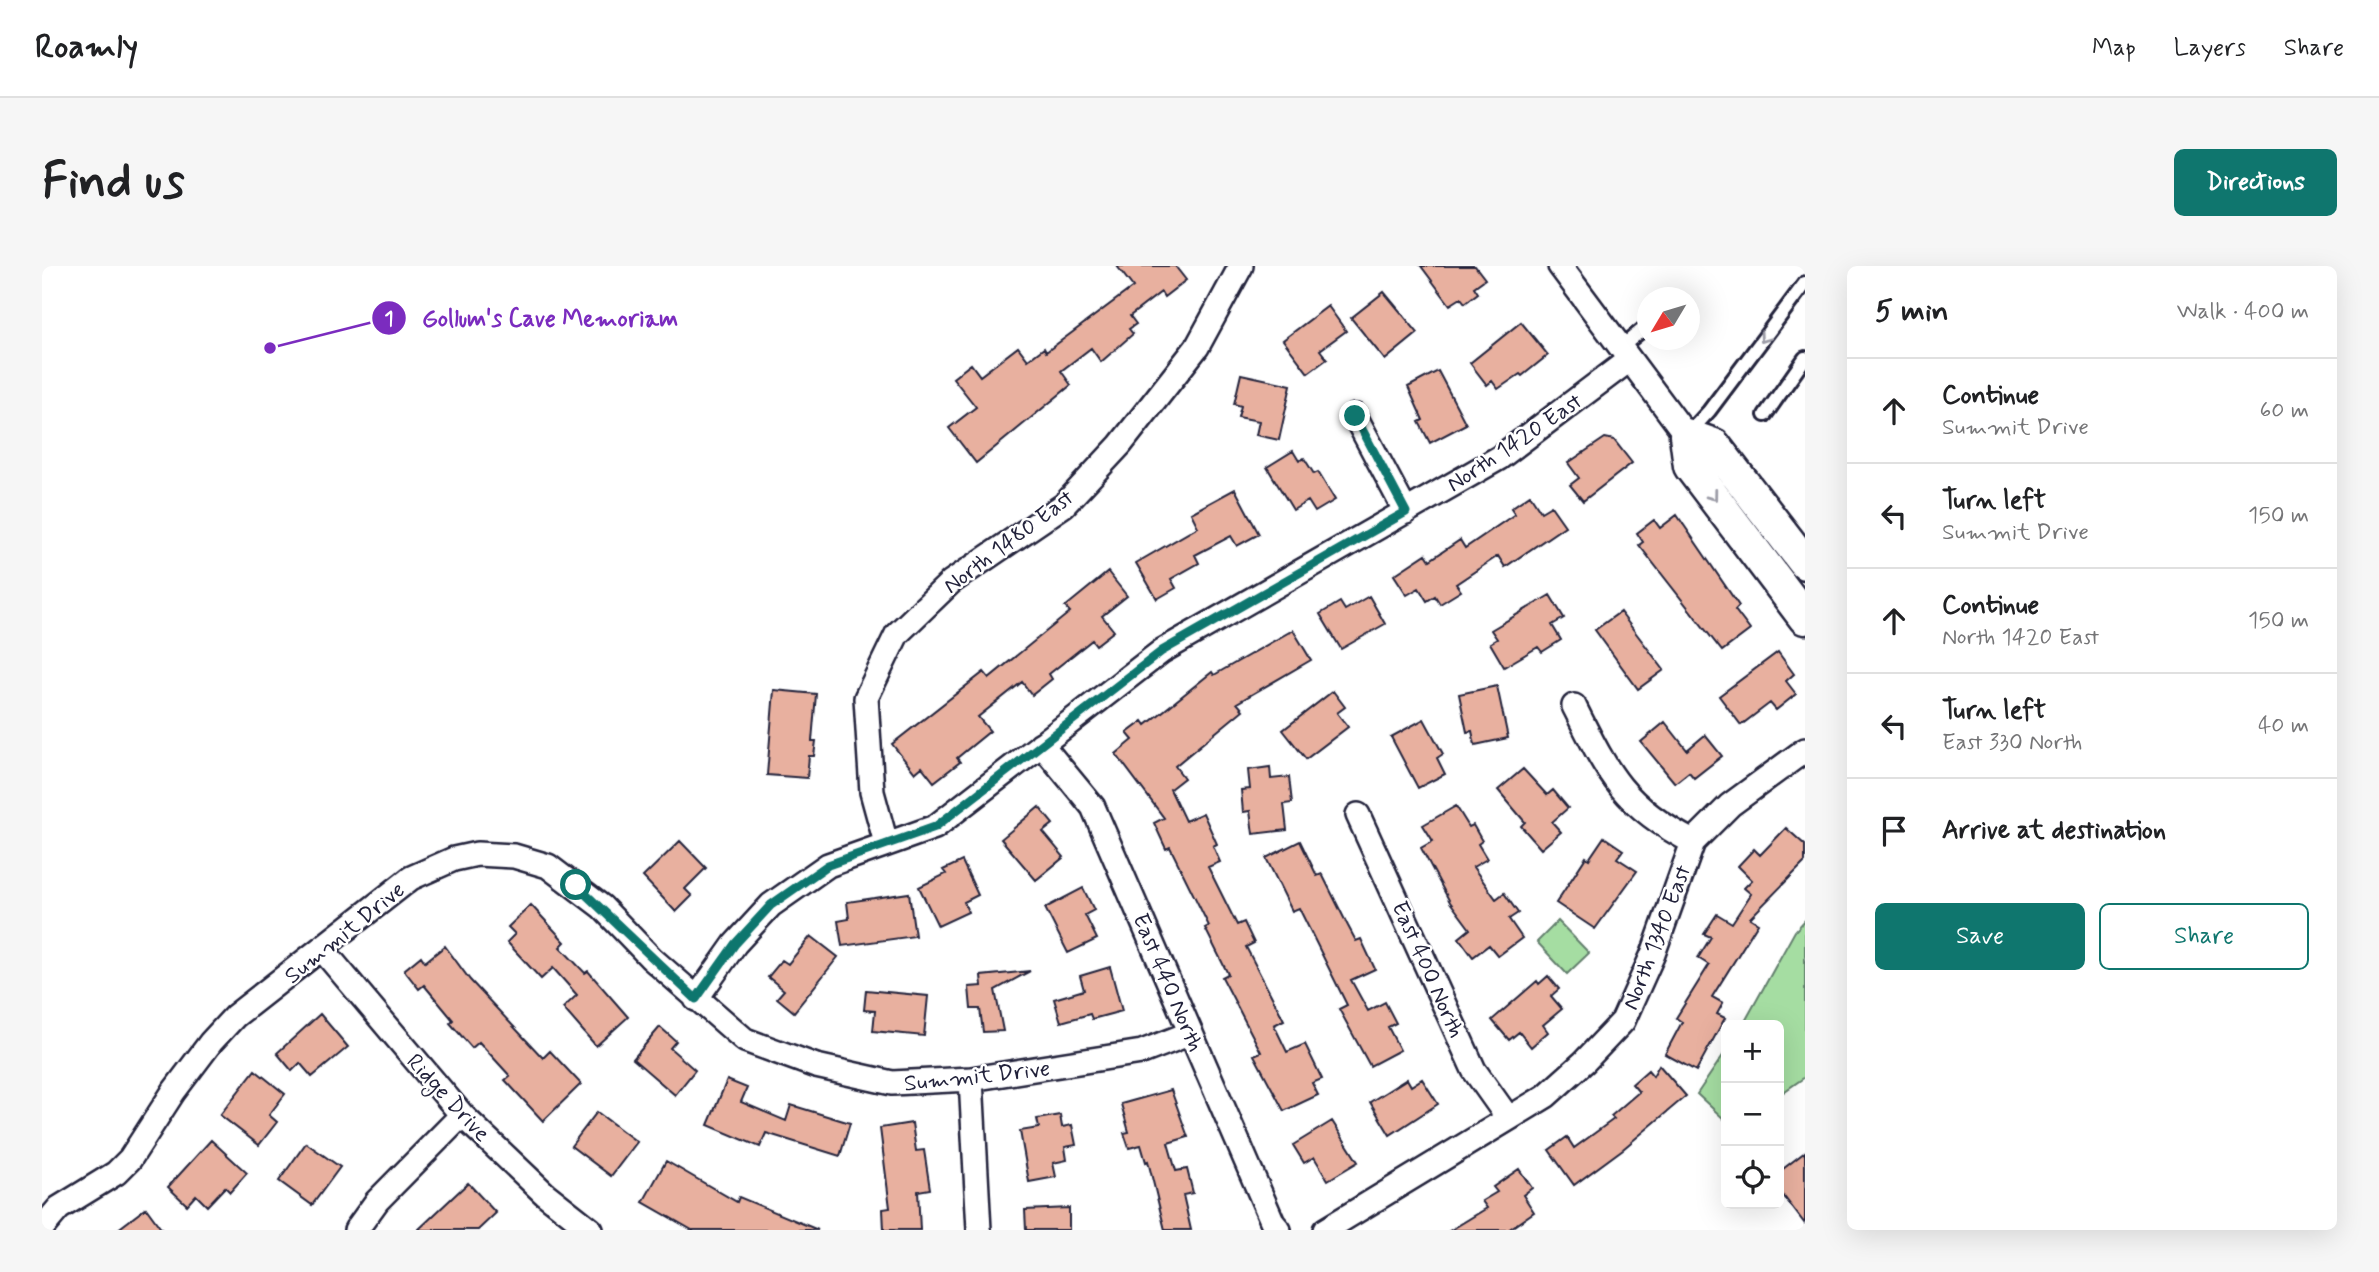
<!DOCTYPE html>
<meta charset="utf-8">
<style>
body{margin:0;font-family:Mynerve,sans-serif;background:#f6f6f6;color:#202124}
.controls{position:absolute;right:21px;bottom:21px;display:grid;overflow:hidden;border-radius:10px;box-shadow:0 7px 28px #0002}
.controls button{width:63px;height:63px;display:grid;place-items:center;padding:0;border:0;border-bottom:2px solid #e0e0e0;background:#fff;color:#202124;font:35px sans-serif}
.compass{position:absolute;left:1595px;top:21px;width:63px;height:63px;border-radius:50%;background:#fff;box-shadow:0 7px 28px #0002;rotate:232deg}
.stop{position:absolute;width:21px;height:21px;margin:-16px;border:5px solid #0f766e;border-radius:50%;background:#fff}
.stop.end{background:#0f766e;border-color:#fff;box-shadow:0 2px 7px #0008}
.list{margin:0;padding:0;list-style:none}
h2{display:flex;justify-content:space-between;align-items:center;height:91px;margin:0;padding:0 28px;font-size:30px}
h2 small{font-size:23px;font-weight:400;color:#757577}
.list li{display:grid;grid-template-columns:46px 1fr auto;gap:21px;align-items:center;box-sizing:border-box;height:105px;padding:0 28px;border-top:2px solid #e0e0e0}
.list b{display:block;font-size:26px;white-space:nowrap}
.list p{margin:0;font-size:23px;white-space:nowrap;color:#757577}
.list em{font-size:23px;font-style:normal;color:#757577}
.actions{display:flex;gap:14px;padding:21px 28px}
.actions a{flex:1;padding:16px 0;border:2px solid #0f766e;border-radius:10px;text-align:center;font-size:24px;color:#0f766e}
.actions .main{background:#0f766e;color:#fff}
.icon{flex:none;width:38px;height:38px;fill:none;stroke:currentColor;stroke-width:2;stroke-linecap:round;stroke-linejoin:round}
.map{position:relative;flex:none;width:1763px;height:964px;overflow:hidden;border-radius:10px}
header{display:flex;align-items:center;gap:42px;box-sizing:border-box;height:98px;padding:0 35px;background:#fff;border-bottom:2px solid #e0e0e0}
header strong{font-size:33px}
nav{display:flex;gap:38px;margin-inline-start:auto;font-size:24px}
.intro{display:flex;align-items:center;justify-content:space-between;box-sizing:border-box;height:168px;padding:0 42px}
h1{margin:0;font-size:49px}
.button{padding:18px 32px;border-radius:10px;background:#0f766e;color:#fff;font-size:24px;font-weight:700}
main{display:flex;gap:42px;padding:0 42px}
aside{flex:1;background:#fff;border-radius:10px;box-shadow:0 7px 28px #0002}
.map>svg:first-child{display:block}
.green{fill:#a5dda2;stroke:#64806e;stroke-width:2}
.building{fill:#e8b09f;stroke:#22223b;stroke-width:2}
.lines{fill:none;stroke-linecap:round;stroke-linejoin:round}
.lane-casing{stroke:#22223b;stroke-width:18}
.street-casing{stroke:#22223b;stroke-width:28}
.secondary-casing{stroke:#22223b;stroke-width:37}
.lane{stroke:#fff;stroke-width:12}
.street{stroke:#fff;stroke-width:23}
.secondary{stroke:#fff;stroke-width:32}
.oneway{stroke:#9c9ca7}
.route{stroke:#0f766e;stroke-width:9}
.labels{text-anchor:middle;stroke-width:5;stroke-linejoin:round;paint-order:stroke}
.street-label{font-size:23px;fill:#22223b;stroke:#fff}
.leader{fill:none;stroke:#7b2cbf;stroke-width:2.5}
.callout-dot{fill:#7b2cbf;stroke:#fff;stroke-width:2.5}
.mark-label{font-size:21px;text-anchor:middle;font-weight:bold;fill:#fff}
.callout-label{font-size:24px;text-anchor:middle;font-weight:bold;fill:#7b2cbf;stroke:#fff;stroke-width:5;stroke-linejoin:round;paint-order:stroke}
</style>
<header>
<strong>Roamly</strong>
<nav><a>Map</a><a>Layers</a><a>Share</a></nav>
</header>
<div class="intro"><h1>Find us</h1><a class="button">Directions</a></div>
<main>
<div class="map">
<svg width="1763" height="964" viewBox="0 0 1763 964">
<rect width="100%" height="100%" fill="#fff"/>
<filter id="ink" filterUnits="userSpaceOnUse"><feTurbulence type="fractalNoise" baseFrequency=".0143" numOctaves="2"/><feDisplacementMap in="SourceGraphic" scale="14" xChannelSelector="R" yChannelSelector="G"/><feConvolveMatrix kernelMatrix="1 2 1 2 8 2 1 2 1" color-interpolation-filters="sRGB"/></filter>
<g filter="url(#ink)">
<path class="green" d="M 1763,654 L 1763,811 L 1737,829 L 1737,759 L 1701,759 L 1753,665 Z
M 1516,655 L 1547,687 L 1525,708 L 1495,676 Z
M 1684,785 L 1684,855 L 1655,828 Z"/>
<path class="building" d="M 1075,0 L 1133,0 L 1144,14 L 1122,31 L 1119,26 L 1088,50 L 1094,58 L 1087,63 L 1091,68 L 1059,96 L 1049,82 L 1019,105 L 1029,119 L 934,197 L 907,162 L 934,141 L 911,112 L 929,98 L 938,110 L 976,81 L 986,94 L 1002,82 L 1004,86 L 1091,21 Z
M 1379,0 L 1433,0 L 1443,13 L 1432,21 L 1436,27 L 1423,37 L 1419,32 L 1408,39 Z
M 1342,26 L 1376,67 L 1343,94 L 1309,52 Z
M 1286,40 L 1304,65 L 1278,84 L 1285,93 L 1266,107 L 1241,74 Z
M 1479,56 L 1506,89 L 1480,110 L 1478,108 L 1456,123 L 1450,115 L 1445,119 L 1428,97 Z
M 1396,105 L 1424,158 L 1388,177 L 1377,156 L 1381,154 L 1366,121 Z
M 1199,108 L 1249,119 L 1237,174 L 1214,169 L 1217,155 L 1196,151 L 1199,140 L 1192,138 Z
M 1563,172 L 1572,174 L 1590,197 L 1541,235 L 1528,219 L 1537,212 L 1526,197 Z
M 1251,185 L 1257,195 L 1262,192 L 1272,208 L 1276,206 L 1293,234 L 1273,246 L 1266,235 L 1251,244 L 1225,201 Z
M 1193,223 L 1217,268 L 1195,280 L 1189,270 L 1153,289 L 1157,297 L 1129,313 L 1134,322 L 1115,333 L 1094,297 L 1156,261 L 1149,247 Z
M 1488,229 L 1499,246 L 1509,240 L 1523,260 L 1463,301 L 1456,290 L 1414,318 L 1419,325 L 1398,338 L 1393,330 L 1385,335 L 1377,322 L 1365,329 L 1352,309 L 1384,288 L 1388,294 L 1418,274 L 1423,282 L 1473,248 L 1469,242 Z
M 1635,249 L 1697,340 L 1693,344 L 1708,364 L 1680,385 L 1597,279 L 1601,276 L 1595,267 L 1612,254 L 1618,262 Z
M 1066,306 L 1085,330 L 1060,350 L 1072,365 L 1054,379 L 1050,374 L 1007,408 L 1010,413 L 990,429 L 980,416 L 936,451 L 948,465 L 915,492 L 918,496 L 892,516 L 880,501 L 873,507 L 850,478 L 942,406 L 947,412 L 1028,346 L 1023,341 Z
M 1508,329 L 1522,352 L 1510,359 L 1519,374 L 1500,386 L 1496,381 L 1462,401 L 1448,377 L 1455,373 L 1449,364 Z
M 1327,330 L 1343,358 L 1299,383 L 1278,348 L 1298,336 L 1303,344 Z
M 1578,346 L 1622,404 L 1596,423 L 1553,364 Z
M 1251,364 L 1269,394 L 1195,437 L 1201,444 L 1133,500 L 1142,512 L 1128,523 L 1143,555 L 1161,547 L 1175,578 L 1171,580 L 1178,596 L 1166,601 L 1195,659 L 1202,656 L 1212,677 L 1204,681 L 1242,754 L 1232,759 L 1245,786 L 1263,778 L 1280,813 L 1270,817 L 1276,829 L 1242,845 L 1212,789 L 1219,786 L 1180,711 L 1186,708 L 1163,662 L 1167,660 L 1128,581 L 1124,583 L 1112,557 L 1122,552 L 1074,488 L 1091,474 L 1085,467 L 1101,455 L 1104,459 L 1170,406 L 1172,409 Z
M 1736,386 L 1752,408 L 1744,415 L 1754,428 L 1734,444 L 1728,437 L 1699,459 L 1677,430 Z
M 1455,420 L 1466,472 L 1433,479 L 1430,465 L 1425,466 L 1417,428 Z
M 732,424 L 774,428 L 770,475 L 774,475 L 772,490 L 767,490 L 765,512 L 725,509 Z
M 1291,425 L 1303,441 L 1295,447 L 1306,461 L 1264,493 L 1241,464 Z
M 1382,453 L 1401,488 L 1395,492 L 1403,508 L 1376,522 L 1349,471 Z
M 1623,456 L 1645,484 L 1663,469 L 1680,490 L 1652,512 L 1647,506 L 1633,517 L 1599,476 Z
M 1228,501 L 1229,513 L 1247,511 L 1250,537 L 1242,538 L 1245,564 L 1211,568 L 1208,545 L 1201,546 L 1199,524 L 1208,523 L 1206,504 Z
M 1481,503 L 1505,529 L 1511,524 L 1526,542 L 1510,556 L 1519,566 L 1499,583 L 1479,560 L 1483,556 L 1456,524 Z
M 1414,540 L 1427,561 L 1431,559 L 1440,575 L 1436,578 L 1445,593 L 1431,601 L 1454,633 L 1462,627 L 1476,647 L 1467,653 L 1480,672 L 1456,690 L 1447,679 L 1431,691 L 1417,672 L 1428,663 L 1408,636 L 1379,582 L 1391,575 L 1381,559 Z
M 997,541 L 1011,558 L 1001,566 L 1022,591 L 994,614 L 959,573 Z
M 1744,562 L 1763,579 L 1763,596 L 1708,652 L 1716,657 L 1670,731 L 1681,737 L 1675,748 L 1683,752 L 1654,805 L 1623,788 L 1640,756 L 1634,752 L 1667,699 L 1656,692 L 1669,671 L 1662,668 L 1675,648 L 1690,657 L 1709,628 L 1702,622 L 1710,614 L 1696,600 L 1712,583 L 1718,589 Z
M 1562,571 L 1581,584 L 1575,592 L 1595,605 L 1553,663 L 1514,637 L 1544,591 L 1547,593 Z
M 638,575 L 664,602 L 643,623 L 650,630 L 634,646 L 601,611 Z
M 1258,575 L 1275,610 L 1280,608 L 1306,660 L 1314,675 L 1319,673 L 1333,703 L 1309,714 L 1326,745 L 1343,736 L 1354,757 L 1346,761 L 1358,784 L 1328,800 L 1297,743 L 1305,739 L 1257,642 L 1250,645 L 1224,592 Z
M 920,595 L 936,629 L 922,636 L 926,646 L 896,660 L 877,621 L 904,608 L 901,604 Z
M 1041,622 L 1052,644 L 1043,649 L 1055,673 L 1026,687 L 1003,642 Z
M 867,627 L 873,670 L 800,680 L 796,655 L 807,653 L 805,636 Z
M 489,639 L 523,676 L 518,681 L 543,707 L 546,705 L 586,751 L 554,780 L 521,742 L 535,729 L 511,702 L 499,713 L 465,676 L 473,668 L 466,661 Z
M 769,670 L 796,691 L 752,746 L 735,732 L 742,724 L 726,711 L 740,694 L 746,698 Z
M 403,680 L 428,714 L 501,792 L 508,785 L 539,818 L 501,855 L 463,814 L 468,810 L 437,776 L 430,782 L 408,757 L 411,754 L 382,719 L 377,723 L 362,704 L 379,690 L 383,696 Z
M 1068,701 L 1080,745 L 1050,753 L 1048,748 L 1019,756 L 1012,733 L 1042,724 L 1038,710 Z
M 988,705 L 953,724 L 961,765 L 941,766 L 938,743 L 929,743 L 927,721 L 940,720 L 939,710 Z
M 1506,710 L 1517,723 L 1509,730 L 1520,743 L 1501,759 L 1506,766 L 1489,781 L 1477,766 L 1467,774 L 1450,754 L 1495,715 L 1497,718 Z
M 824,724 L 886,730 L 882,770 L 831,765 L 833,745 L 822,744 Z
M 278,748 L 306,781 L 270,811 L 258,797 L 250,805 L 235,787 Z
M 618,761 L 634,775 L 628,782 L 653,804 L 633,829 L 591,793 Z
M 1617,799 L 1644,830 L 1581,883 L 1532,919 L 1507,884 L 1525,871 L 1532,882 L 1572,853 L 1569,850 L 1597,826 L 1590,818 L 1606,804 L 1611,810 Z
M 213,804 L 243,828 L 227,849 L 235,856 L 217,879 L 178,849 Z
M 1365,813 L 1369,820 L 1380,813 L 1396,838 L 1348,869 L 1328,836 Z
M 685,814 L 705,822 L 699,836 L 744,855 L 749,839 L 808,857 L 798,890 L 724,867 L 718,881 L 666,859 Z
M 1129,824 L 1146,871 L 1126,877 L 1134,905 L 1145,903 L 1151,927 L 1141,929 L 1149,964 L 1123,964 L 1106,895 L 1104,896 L 1099,879 L 1087,882 L 1082,867 L 1087,866 L 1079,838 Z
M 555,846 L 595,876 L 569,910 L 529,880 Z
M 1018,849 L 1020,861 L 1030,859 L 1034,879 L 1023,881 L 1025,894 L 1011,897 L 1014,911 L 987,916 L 978,865 L 997,862 L 995,853 Z
M 1290,855 L 1316,896 L 1286,914 L 1272,891 L 1262,897 L 1251,879 Z
M 870,857 L 874,885 L 882,884 L 888,923 L 876,925 L 878,964 L 842,964 L 841,943 L 848,942 L 838,862 Z
M 169,874 L 205,907 L 188,926 L 183,921 L 165,940 L 154,929 L 145,939 L 126,921 Z
M 264,877 L 298,901 L 270,939 L 237,915 Z
M 1763,886 L 1763,958 L 1737,924 L 1737,906 Z
M 624,895 L 695,936 L 697,931 L 776,964 L 650,964 L 601,936 Z
M 1477,903 L 1490,922 L 1481,929 L 1492,946 L 1466,964 L 1409,964 L 1445,942 L 1440,935 L 1455,926 L 1451,921 Z
M 426,917 L 454,947 L 436,964 L 376,964 Z
M 104,942 L 120,964 L 75,964 Z
M 1027,942 L 1027,964 L 984,964 L 983,944 Z"/>
<g class="lines">
<defs>
<path id="lane" d="M 1578,82 L 1605,60
M 1723,149 L 1763,92
M 1645,169 L 1667,145 L 1763,17"/>
<path id="street" d="M 1518,0 L 1644,169
M 1313,150 L 1364,246
M 1532,440 C 1566,508 1581,540 1651,576
M 999,478 L 1051,541 L 1231,957 L 1237,964
M 1316,549 L 1432,804 L 1466,852
M 844,577 L 830,526 L 824,432 L 855,368 L 909,316 L 1022,239 L 1078,179 L 1155,81 L 1199,0
M 280,683 L 420,849 L 502,927 L 549,964
M 654,733 L 693,678 L 729,639 L 786,599 L 893,561 L 1120,385 L 1457,192 L 1587,94
M 929,813 L 937,964
M 0,962 L 17,942 L 74,907 L 88,893 L 132,825 L 169,776 L 193,750 L 369,612 L 412,593 L 435,588 L 472,590 L 506,600 L 560,641 L 609,692 L 703,774 L 774,800 L 850,817 L 929,813 L 1100,786 L 1149,767
M 314,964 L 335,935 L 420,849
M 1283,964 L 1504,830 L 1542,796 L 1581,755 L 1611,688 L 1651,576 L 1688,539 L 1763,484"/>
<path id="secondary" d="M 1763,297 L 1672,179 L 1644,169 L 1648,200 L 1763,352"/>
</defs>
<use href="#lane" class="lane-casing"/>
<use href="#street" class="street-casing"/>
<use href="#secondary" class="secondary-casing"/>
<use href="#lane" class="lane"/>
<use href="#street" class="street"/>
<use href="#secondary" class="secondary"/>
</g>
<defs><path id="oneway-chevron" d="M-2-3.5L2.5 0L-2 3.5" fill="none" stroke-width="1.6" stroke-linecap="round" stroke-linejoin="round" transform="scale(1.75)"/></defs>
<g class="oneway">
<use href="#oneway-chevron" transform="translate(1722 72) rotate(126)"/>
<use href="#oneway-chevron" transform="translate(1671 230) rotate(53)"/>
</g>
</g>
<g class="lines" filter="url(#ink)">
<path class="route" d="M 534,619 L 654,733 L 693,678 L 729,639 L 786,599 L 893,561 L 1120,385 L 1364,246 L 1313,150"/>
</g>
<g class="labels">
<g class="street-label">
<text transform="translate(1472 176) rotate(-34)" y="8">North 1420 East</text>
<text transform="translate(966 275) rotate(-37)" y="8">North 1480 East</text>
<text transform="translate(302 666) rotate(-39)" y="8">Summit Drive</text>
<text transform="translate(1614 671) rotate(-69)" y="8">North 1340 East</text>
<text transform="translate(1387 703) rotate(66)" y="8">East 400 North</text>
<text transform="translate(1127 716) rotate(67)" y="8">East 440 North</text>
<text transform="translate(935 809) rotate(-6)" y="8">Summit Drive</text>
<text transform="translate(407 831) rotate(47)" y="8">Ridge Drive</text>
</g>
</g>
<path class="leader" d="M228 82L347 52"/>
<g class="callout-dot">
<circle cx="228" cy="82" r="7"/>
<circle cx="347" cy="52" r="18"/>
</g>
<g class="mark-label">
<text x="347" y="59">1</text>
</g>
<g class="callout-label">
<text x="508" y="60">Gollum's Cave Memoriam</text>
</g>
</svg>
<div class="controls">
<button>+</button>
<button>−</button>
<button><svg class="icon" aria-label="locate" viewBox="0 0 24 24"><circle cx="12" cy="12" r="6"/><path d="M12 2v4M12 18v4M2 12h4M18 12h4"/></svg></button>
</div>
<svg class="compass" viewBox="-18 -18 36 36"><path d="M0-13l5 13h-10z" fill="#e53935"/><path d="M0 13l5-13h-10z" fill="#757577"/></svg>
<div class="stop" style="left:534px;top:619px"></div>
<div class="stop end" style="left:1313px;top:150px"></div>
</div>
<aside>
<h2>5 min<small>Walk · 400 m</small></h2>
<ul class="list">
<li><svg class="icon" aria-label="ahead" viewBox="0 0 24 24"><path d="M12 20V5M6 11l6-6 6 6"/></svg><div><b>Continue</b><p>Summit Drive</p></div><em>60 m</em></li>
<li><svg class="icon" aria-label="left" viewBox="0 0 24 24"><path d="M17 20v-9H6M10 6l-5 5 5 5"/></svg><div><b>Turn left</b><p>Summit Drive</p></div><em>150 m</em></li>
<li><svg class="icon" aria-label="ahead" viewBox="0 0 24 24"><path d="M12 20V5M6 11l6-6 6 6"/></svg><div><b>Continue</b><p>North 1420 East</p></div><em>150 m</em></li>
<li><svg class="icon" aria-label="left" viewBox="0 0 24 24"><path d="M17 20v-9H6M10 6l-5 5 5 5"/></svg><div><b>Turn left</b><p>East 330 North</p></div><em>40 m</em></li>
<li><svg class="icon" aria-label="arrive" viewBox="0 0 24 24"><path d="M6 21V4h12l-3 4 3 4H6"/></svg><div><b>Arrive at destination</b></div></li>
</ul>
<div class="actions"><a class="main">Save</a><a>Share</a></div>
</aside>
</main>
